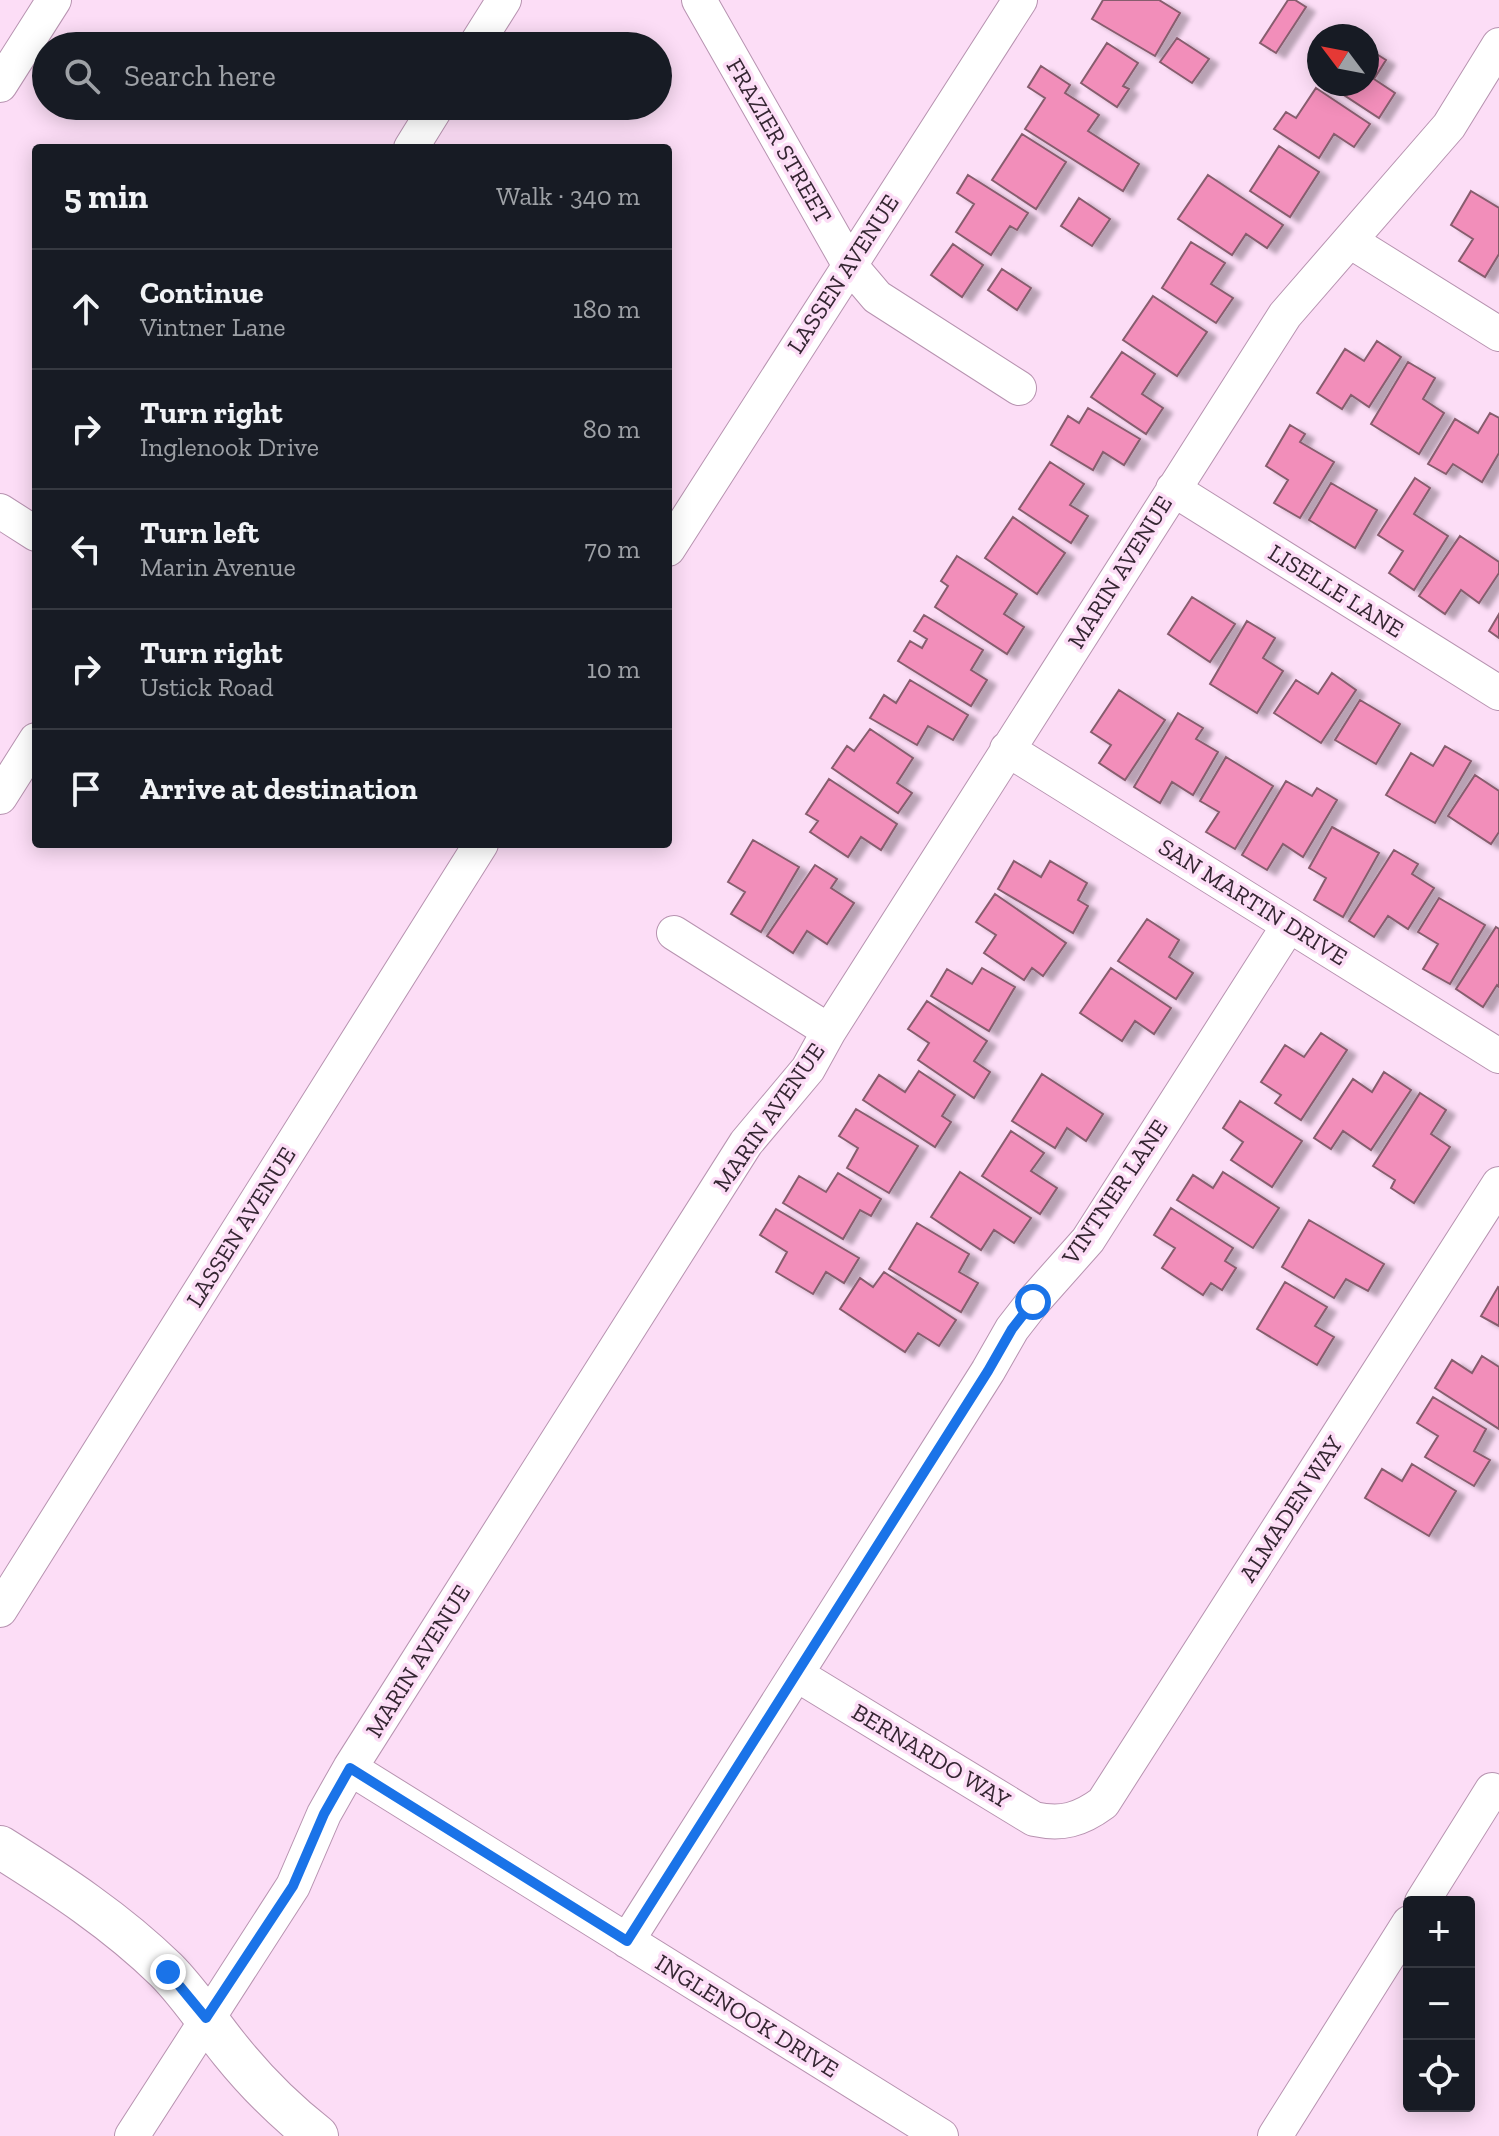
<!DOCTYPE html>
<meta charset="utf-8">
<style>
body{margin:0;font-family:"Zilla Slab",serif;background:#242831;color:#f1f3f6}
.controls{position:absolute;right:24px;bottom:24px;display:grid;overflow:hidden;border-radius:8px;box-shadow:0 4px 20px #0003}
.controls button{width:72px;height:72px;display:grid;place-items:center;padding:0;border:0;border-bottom:2px solid #363941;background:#171b24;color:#f1f3f6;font:40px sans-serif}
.compass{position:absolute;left:1307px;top:24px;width:72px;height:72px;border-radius:50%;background:#171b24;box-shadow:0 4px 20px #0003;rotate:302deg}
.stop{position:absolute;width:24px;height:24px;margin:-18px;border:6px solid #1a73e8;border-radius:50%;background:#fff}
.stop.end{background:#1a73e8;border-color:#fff;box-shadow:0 2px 8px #0008}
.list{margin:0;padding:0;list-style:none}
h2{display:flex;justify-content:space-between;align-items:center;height:104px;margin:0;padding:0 32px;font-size:34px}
h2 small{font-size:26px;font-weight:400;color:#9ea1a6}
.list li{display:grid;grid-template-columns:52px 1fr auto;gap:24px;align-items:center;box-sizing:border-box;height:120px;padding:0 32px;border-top:2px solid #363941}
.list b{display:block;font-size:30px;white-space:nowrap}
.list p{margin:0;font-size:26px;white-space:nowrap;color:#9ea1a6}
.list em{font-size:26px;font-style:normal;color:#9ea1a6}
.icon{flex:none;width:44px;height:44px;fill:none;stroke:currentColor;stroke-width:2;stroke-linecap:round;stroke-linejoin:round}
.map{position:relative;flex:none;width:1499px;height:2136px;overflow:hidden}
.search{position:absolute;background:#171b24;box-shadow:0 4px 20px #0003;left:32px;top:32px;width:640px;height:88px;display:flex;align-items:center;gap:20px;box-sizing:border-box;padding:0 28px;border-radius:44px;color:#9ea1a6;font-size:30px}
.panel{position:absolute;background:#171b24;box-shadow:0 4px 20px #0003;left:32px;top:144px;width:640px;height:704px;border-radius:8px}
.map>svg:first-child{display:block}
.building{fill:#f28eba;stroke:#875d6e;stroke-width:2;filter:url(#shadow)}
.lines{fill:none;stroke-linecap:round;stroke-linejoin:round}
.minor-casing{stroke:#b793b0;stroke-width:36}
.tertiary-casing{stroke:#b793b0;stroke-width:44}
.minor{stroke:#fff;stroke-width:34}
.tertiary{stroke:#fff;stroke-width:42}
.route{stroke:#1a73e8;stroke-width:10}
.labels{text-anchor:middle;stroke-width:7;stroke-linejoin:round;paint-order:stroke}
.street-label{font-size:24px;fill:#352632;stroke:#fcddf6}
</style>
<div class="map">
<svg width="1499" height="2136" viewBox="0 0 1499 2136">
<defs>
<filter id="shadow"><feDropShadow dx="9" dy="5" stdDeviation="2" flood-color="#0004"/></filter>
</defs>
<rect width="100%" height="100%" fill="#fcddf6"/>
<path class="building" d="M 1103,0 L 1159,0 L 1180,13 L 1155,56 L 1092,19 Z
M 1288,0 L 1295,0 L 1306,7 L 1276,53 L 1260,43 Z
M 1177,38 L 1209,59 L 1192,83 L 1160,62 Z
M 1107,43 L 1138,63 L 1123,86 L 1129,89 L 1117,107 L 1081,83 Z
M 1367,48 L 1386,60 L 1374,79 L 1395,93 L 1379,118 L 1327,84 L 1367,84 Z
M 1041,66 L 1070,85 L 1065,93 L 1099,115 L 1088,131 L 1139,164 L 1123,191 L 1025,129 L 1045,98 L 1028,87 Z
M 1316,88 L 1370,124 L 1354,147 L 1334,134 L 1319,158 L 1274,129 L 1286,112 L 1296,118 Z
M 1022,134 L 1066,162 L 1036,209 L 992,180 Z
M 1279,146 L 1319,172 L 1290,217 L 1250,191 Z
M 968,175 L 1028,213 L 1017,230 L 1010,226 L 991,255 L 956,232 L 974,204 L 957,193 Z
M 1208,175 L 1283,225 L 1267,248 L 1246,234 L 1232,255 L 1178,219 Z
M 1471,191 L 1499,208 L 1499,254 L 1485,277 L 1459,261 L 1473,239 L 1451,225 Z
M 1079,198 L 1110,219 L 1092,246 L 1061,226 Z
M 1191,242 L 1225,263 L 1211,284 L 1233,298 L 1216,323 L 1162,288 Z
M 953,244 L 983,265 L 962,297 L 931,275 Z
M 1002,269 L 1031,288 L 1017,310 L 988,290 Z
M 1153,296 L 1207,332 L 1177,376 L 1123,340 Z
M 1377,341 L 1401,357 L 1369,407 L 1351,395 L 1342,409 L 1317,393 L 1345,349 L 1364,361 Z
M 1122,352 L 1155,374 L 1142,394 L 1163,408 L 1146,434 L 1091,397 Z
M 1408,362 L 1435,378 L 1423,399 L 1444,413 L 1419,454 L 1371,424 Z
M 1088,408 L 1140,439 L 1124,465 L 1103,452 L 1093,470 L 1051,445 L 1068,416 L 1079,423 Z
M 1490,413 L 1499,418 L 1499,453 L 1482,482 L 1453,464 L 1446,474 L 1428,464 L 1455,419 L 1478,433 Z
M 1290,425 L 1305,434 L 1300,442 L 1334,462 L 1300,518 L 1274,503 L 1288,480 L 1266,466 Z
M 1050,462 L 1084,484 L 1070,505 L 1088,516 L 1071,543 L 1019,509 Z
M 1415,478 L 1430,488 L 1414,514 L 1448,536 L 1414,590 L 1389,573 L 1403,551 L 1378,535 Z
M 1331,483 L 1377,510 L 1355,548 L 1309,520 Z
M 1013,517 L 1065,553 L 1037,594 L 985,558 Z
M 1460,536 L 1499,562 L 1499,573 L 1479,603 L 1461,590 L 1445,614 L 1419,596 Z
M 957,556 L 1017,594 L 1004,614 L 1024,627 L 1007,654 L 935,607 L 948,586 L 941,581 Z
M 1192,597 L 1235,624 L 1210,662 L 1168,634 Z
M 1499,614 L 1499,638 L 1489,631 Z
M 924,615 L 983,650 L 971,670 L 987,680 L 971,706 L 898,661 L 910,641 L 922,648 L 927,639 L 914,631 Z
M 1247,621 L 1275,638 L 1263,658 L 1283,671 L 1257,713 L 1210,684 Z
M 1332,673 L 1356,690 L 1321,743 L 1274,713 L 1296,680 L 1318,694 Z
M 910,680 L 968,715 L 953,740 L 928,726 L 917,745 L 870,718 L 884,695 L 896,703 Z
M 1119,690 L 1165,720 L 1125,780 L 1099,763 L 1111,745 L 1091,732 Z
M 1360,700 L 1400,724 L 1376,764 L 1335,740 Z
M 1178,713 L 1203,728 L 1196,739 L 1218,752 L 1193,795 L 1172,782 L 1160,803 L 1134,787 Z
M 870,729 L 913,758 L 897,783 L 912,793 L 898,813 L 832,768 L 847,746 L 854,751 Z
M 1445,746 L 1471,761 L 1435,823 L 1386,795 L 1411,753 L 1433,766 Z
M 1226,757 L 1273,786 L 1235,849 L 1206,832 L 1219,812 L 1200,801 Z
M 1475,775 L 1499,791 L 1499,832 L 1491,844 L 1448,816 Z
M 829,779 L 897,824 L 881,850 L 861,837 L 848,857 L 810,832 L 818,821 L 806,814 Z
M 1286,781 L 1312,796 L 1317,788 L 1337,800 L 1303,857 L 1283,844 L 1267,870 L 1242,855 Z
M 1332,827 L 1379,853 L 1343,917 L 1314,900 L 1326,878 L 1309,868 Z
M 753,840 L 799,867 L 761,932 L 731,914 L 745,892 L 728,882 Z
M 1394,850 L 1418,864 L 1412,874 L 1434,888 L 1408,929 L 1388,916 L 1374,937 L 1349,921 Z
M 1014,861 L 1041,877 L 1050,861 L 1087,883 L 1078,900 L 1088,906 L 1073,933 L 998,889 Z
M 815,865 L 837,879 L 831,888 L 854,903 L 827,944 L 807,931 L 793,953 L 767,936 Z
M 995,894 L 1066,943 L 1043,976 L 1032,968 L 1024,980 L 984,953 L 996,935 L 976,922 Z
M 1439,898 L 1485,925 L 1450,984 L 1423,969 L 1438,944 L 1418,932 Z
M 1147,919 L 1179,940 L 1169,957 L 1193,973 L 1176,999 L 1118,961 Z
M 1496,927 L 1499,929 L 1499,987 L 1497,985 L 1483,1007 L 1456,989 Z
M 982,968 L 1015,987 L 989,1031 L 931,996 L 947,969 L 972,984 Z
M 1111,968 L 1171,1008 L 1154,1034 L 1135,1021 L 1122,1041 L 1080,1013 Z
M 927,1001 L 987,1041 L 974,1061 L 990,1072 L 974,1098 L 918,1060 L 929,1043 L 908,1029 Z
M 1321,1033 L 1347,1050 L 1301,1120 L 1275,1103 L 1281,1095 L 1261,1082 L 1285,1045 L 1304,1057 Z
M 919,1071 L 955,1095 L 942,1116 L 951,1122 L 935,1147 L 863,1100 L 879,1075 L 905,1092 Z
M 1384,1072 L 1411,1090 L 1371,1150 L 1343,1131 L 1331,1149 L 1314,1138 L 1353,1079 L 1372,1092 Z
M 1042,1074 L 1103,1114 L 1086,1141 L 1067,1128 L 1055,1148 L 1012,1121 Z
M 1420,1093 L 1446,1110 L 1431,1134 L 1450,1147 L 1414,1203 L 1391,1188 L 1395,1180 L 1373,1166 Z
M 1240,1101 L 1302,1141 L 1272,1187 L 1231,1160 L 1243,1142 L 1223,1128 Z
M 856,1109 L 918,1146 L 889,1193 L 847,1168 L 858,1148 L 839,1136 Z
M 1011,1131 L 1044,1153 L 1031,1171 L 1057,1188 L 1040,1214 L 982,1176 Z
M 960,1172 L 1031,1218 L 1014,1243 L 994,1230 L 981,1250 L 931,1217 Z
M 1223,1172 L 1279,1208 L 1253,1248 L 1177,1200 L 1193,1175 L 1213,1188 Z
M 838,1173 L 881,1199 L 871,1216 L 860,1210 L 843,1239 L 783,1203 L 799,1176 L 826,1192 Z
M 1171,1208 L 1233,1248 L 1225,1261 L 1236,1268 L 1222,1290 L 1211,1283 L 1203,1295 L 1162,1268 L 1175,1248 L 1154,1235 Z
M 776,1209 L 859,1258 L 844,1283 L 826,1272 L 813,1294 L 776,1272 L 787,1252 L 760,1235 Z
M 1309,1220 L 1384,1264 L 1368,1291 L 1346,1279 L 1334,1298 L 1282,1267 Z
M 917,1223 L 969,1254 L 959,1272 L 978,1283 L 961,1312 L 889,1269 Z
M 884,1272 L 956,1320 L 939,1346 L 918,1333 L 905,1352 L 840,1309 L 860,1278 L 873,1287 Z
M 1285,1282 L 1327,1307 L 1315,1326 L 1334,1337 L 1317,1365 L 1257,1329 Z
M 1498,1287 L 1499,1288 L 1499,1326 L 1481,1316 Z
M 1482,1356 L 1499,1367 L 1499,1429 L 1435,1388 L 1452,1360 L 1472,1373 Z
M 1433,1397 L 1486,1429 L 1474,1451 L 1490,1460 L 1474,1486 L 1425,1457 L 1438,1436 L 1417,1423 Z
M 1412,1464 L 1456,1491 L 1429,1536 L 1365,1498 L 1382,1469 L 1402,1481 Z"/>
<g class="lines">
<defs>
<path id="minor" d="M 699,0 L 849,264 L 877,297 L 1019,388
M 475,46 L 504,0
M 0,85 L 54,0
M 411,148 L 437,106
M 1350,241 L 1499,334
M 1173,489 L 1499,693
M 0,511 L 36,534
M 668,549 L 1020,0
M 1007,749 L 1499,1056
M 0,797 L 36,740
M 674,933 L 829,1031
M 0,1610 L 481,844
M 796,1674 L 1034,1819 C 1062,1825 1080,1820 1103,1803 L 1499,1184
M 350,1768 L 941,2136
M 1422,1902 L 1492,1790
M 627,1941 L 988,1371 L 1012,1329 L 1033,1302 L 1088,1240 L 1289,925
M 132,2136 L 293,1886 L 324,1814 L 350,1768 L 746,1143 L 808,1069 L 829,1031 L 1285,315 L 1449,126 L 1499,45
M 1275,2136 L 1409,1923"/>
<path id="tertiary" d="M 0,1847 C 59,1884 116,1921 166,1970 C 190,1994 209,2024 231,2051 C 256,2082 285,2111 317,2136"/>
</defs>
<use href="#minor" class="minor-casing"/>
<use href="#tertiary" class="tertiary-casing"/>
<use href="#minor" class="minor"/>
<use href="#tertiary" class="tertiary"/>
</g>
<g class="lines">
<path class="route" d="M 168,1972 L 206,2018 L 293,1886 L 324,1814 L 350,1768 L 627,1941 L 988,1371 L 1012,1329 L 1033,1302"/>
</g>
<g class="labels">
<g class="street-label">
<text transform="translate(779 141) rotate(60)" y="8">FRAZIER STREET</text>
<text transform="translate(843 274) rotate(-57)" y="8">LASSEN AVENUE</text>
<text transform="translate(1120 572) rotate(-58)" y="8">MARIN AVENUE</text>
<text transform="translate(1336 591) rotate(32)" y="8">LISELLE LANE</text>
<text transform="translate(1253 902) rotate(32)" y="8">SAN MARTIN DRIVE</text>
<text transform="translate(769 1117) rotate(-55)" y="8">MARIN AVENUE</text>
<text transform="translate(1115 1192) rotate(-56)" y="8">VINTNER LANE</text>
<text transform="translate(241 1227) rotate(-58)" y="8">LASSEN AVENUE</text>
<text transform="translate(1291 1509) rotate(-57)" y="8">ALMADEN WAY</text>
<text transform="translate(418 1661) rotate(-58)" y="8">MARIN AVENUE</text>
<text transform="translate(931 1756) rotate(31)" y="8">BERNARDO WAY</text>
<text transform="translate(747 2016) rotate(32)" y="8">INGLENOOK DRIVE</text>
</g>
</g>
</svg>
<div class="controls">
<button>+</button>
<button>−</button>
<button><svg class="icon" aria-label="locate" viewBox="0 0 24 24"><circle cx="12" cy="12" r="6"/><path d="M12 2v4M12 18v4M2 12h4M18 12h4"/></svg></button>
</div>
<svg class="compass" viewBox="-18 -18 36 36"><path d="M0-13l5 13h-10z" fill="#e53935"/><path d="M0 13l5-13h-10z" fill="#9ea1a6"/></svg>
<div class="stop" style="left:1033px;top:1302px"></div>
<div class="stop end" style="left:168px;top:1972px"></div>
<div class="search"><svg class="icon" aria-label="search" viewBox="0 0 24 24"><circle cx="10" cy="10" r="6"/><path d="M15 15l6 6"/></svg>Search here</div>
<section class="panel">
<h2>5 min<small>Walk · 340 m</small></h2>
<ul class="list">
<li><svg class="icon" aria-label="ahead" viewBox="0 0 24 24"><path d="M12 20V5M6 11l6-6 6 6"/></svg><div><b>Continue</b><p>Vintner Lane</p></div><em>180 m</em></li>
<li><svg class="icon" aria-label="right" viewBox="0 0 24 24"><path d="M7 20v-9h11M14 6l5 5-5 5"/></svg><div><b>Turn right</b><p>Inglenook Drive</p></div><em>80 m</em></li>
<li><svg class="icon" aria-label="left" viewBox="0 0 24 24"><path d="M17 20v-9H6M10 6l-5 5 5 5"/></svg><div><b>Turn left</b><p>Marin Avenue</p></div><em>70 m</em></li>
<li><svg class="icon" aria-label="right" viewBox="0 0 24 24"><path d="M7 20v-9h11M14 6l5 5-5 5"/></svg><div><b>Turn right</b><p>Ustick Road</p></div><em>10 m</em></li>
<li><svg class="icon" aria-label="arrive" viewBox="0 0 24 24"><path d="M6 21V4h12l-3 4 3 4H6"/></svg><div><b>Arrive at destination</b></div></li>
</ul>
</section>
</div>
